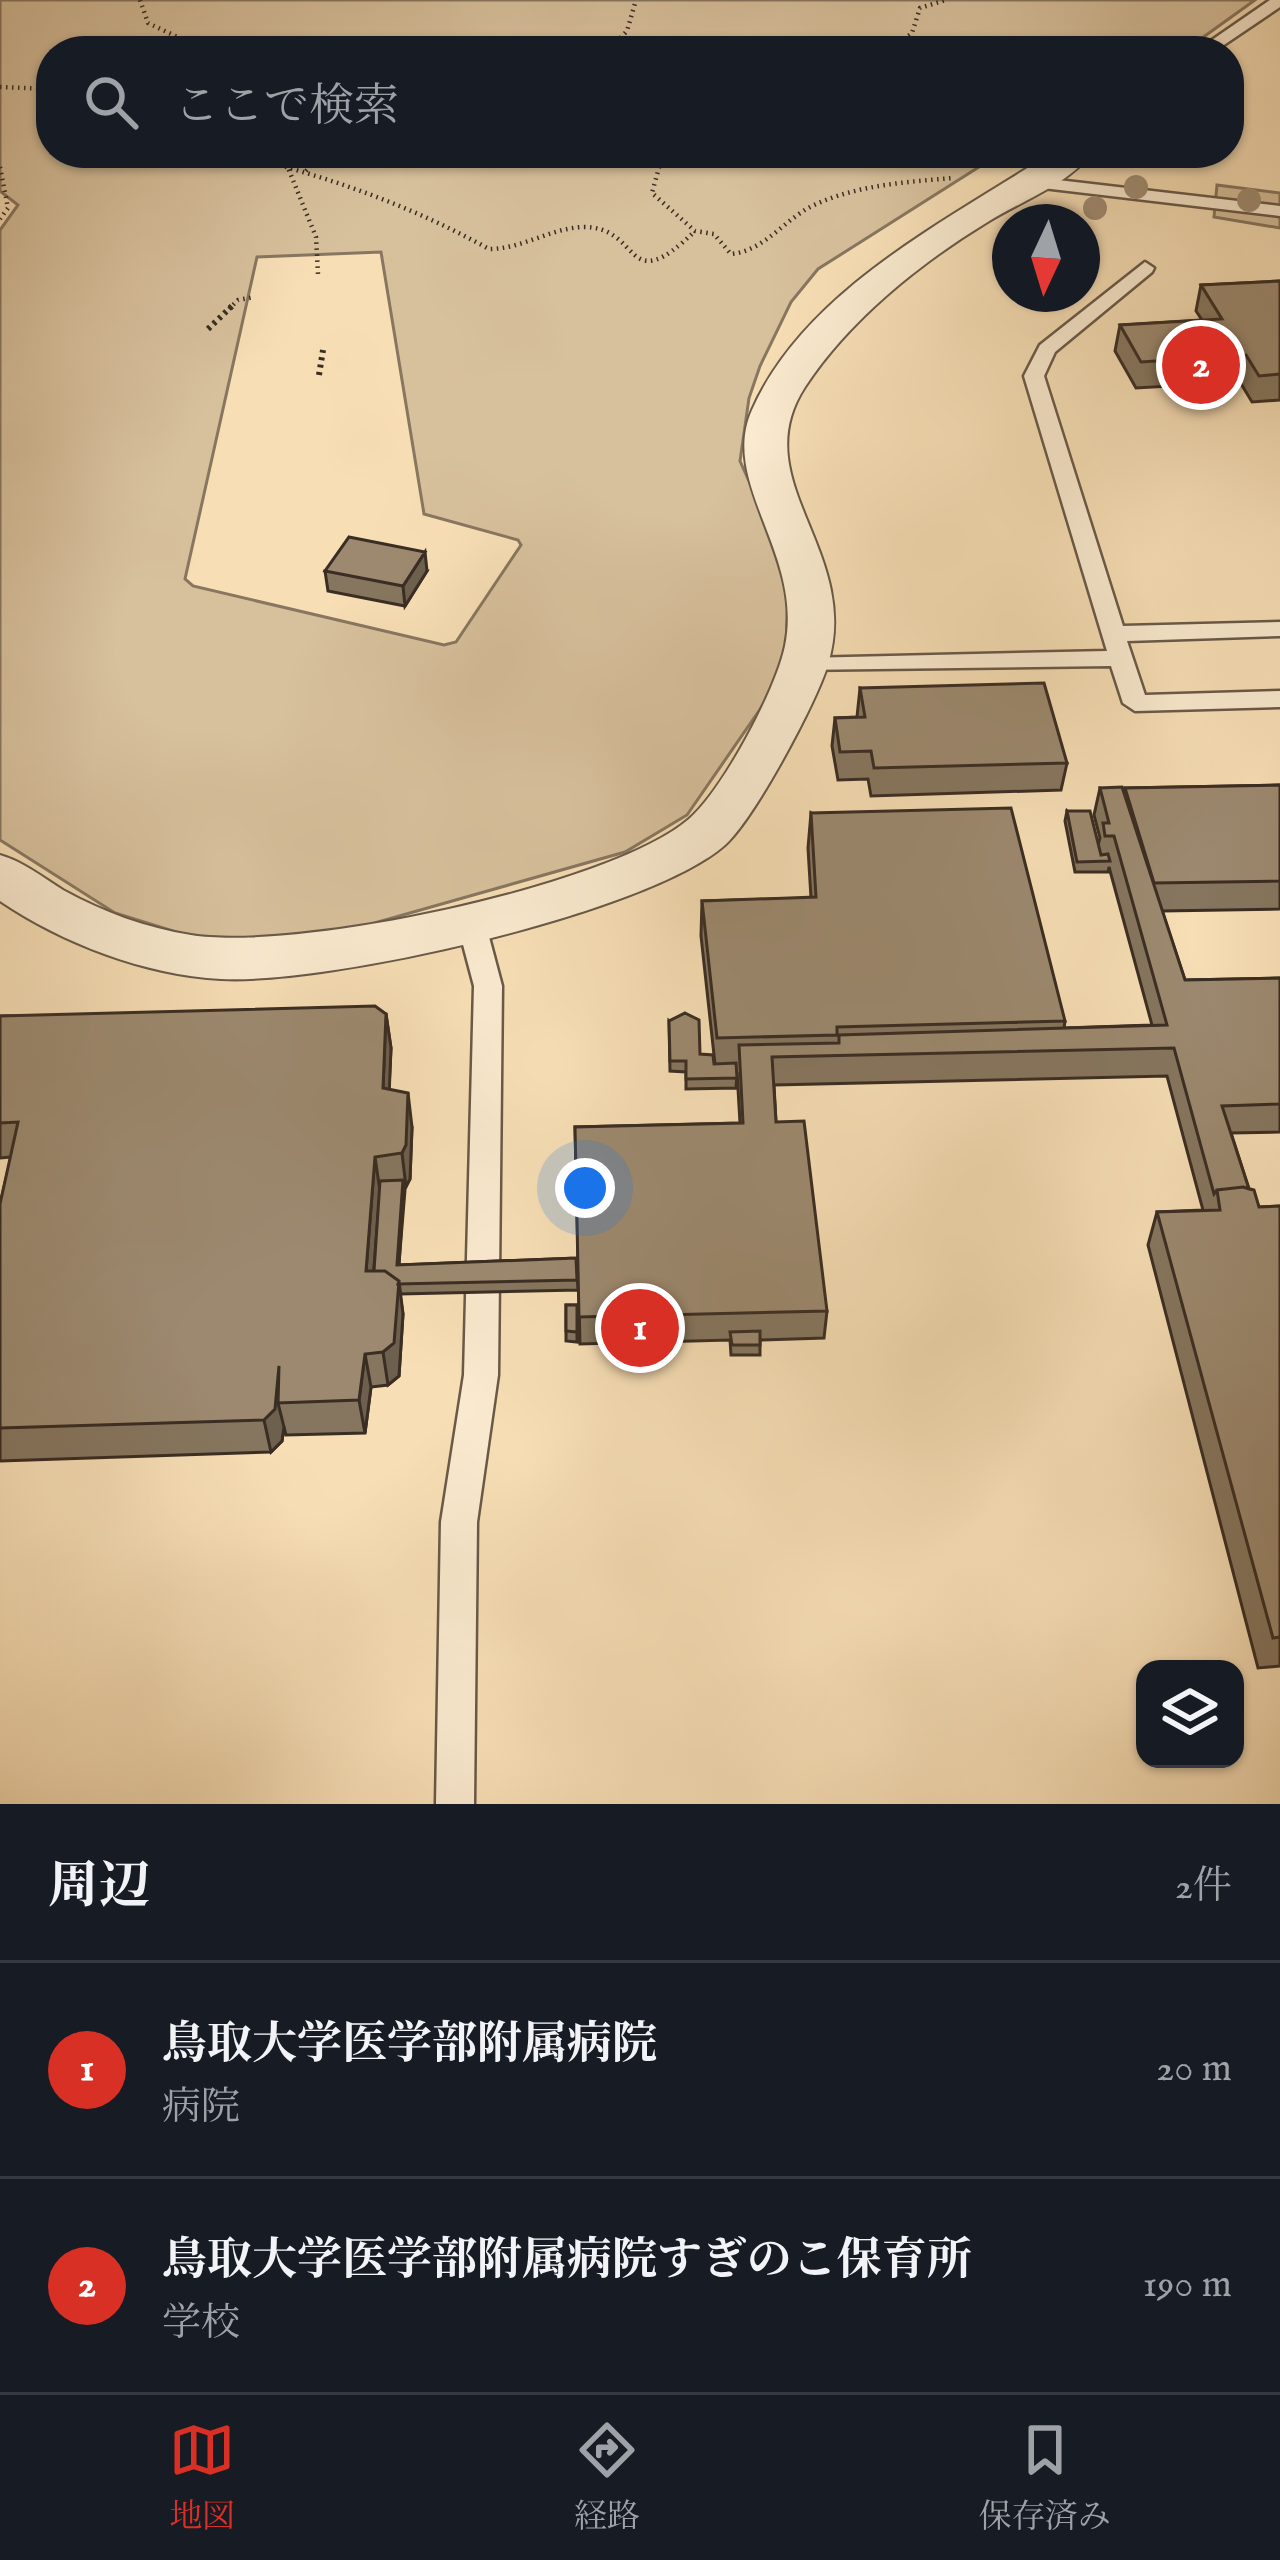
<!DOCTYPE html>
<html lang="ja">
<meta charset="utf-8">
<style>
body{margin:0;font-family:"IM FELL English","Noto Serif JP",serif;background:#242831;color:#f1f3f6}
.controls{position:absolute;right:36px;bottom:36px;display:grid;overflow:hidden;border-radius:24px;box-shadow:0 3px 9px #0004}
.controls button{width:108px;height:108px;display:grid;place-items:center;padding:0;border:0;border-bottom:3px solid #363941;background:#171b24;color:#f1f3f6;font:60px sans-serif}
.compass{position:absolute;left:992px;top:204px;width:108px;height:108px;border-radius:50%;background:#171b24;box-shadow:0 3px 9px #0004;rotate:184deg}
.you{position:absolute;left:585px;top:1188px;width:42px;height:42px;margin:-30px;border:9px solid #fff;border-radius:50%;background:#1a73e8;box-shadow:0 0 0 18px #1a73e833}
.badge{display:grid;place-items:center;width:78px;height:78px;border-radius:50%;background:#d93025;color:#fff;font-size:39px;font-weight:700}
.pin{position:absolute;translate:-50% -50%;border:6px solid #fff;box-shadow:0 3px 12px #0006}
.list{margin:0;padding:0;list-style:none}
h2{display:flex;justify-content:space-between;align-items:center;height:156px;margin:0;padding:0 48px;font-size:51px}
h2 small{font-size:39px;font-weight:400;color:#9ea1a6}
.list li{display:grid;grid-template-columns:78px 1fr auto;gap:36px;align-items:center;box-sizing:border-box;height:216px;padding:0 48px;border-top:3px solid #363941}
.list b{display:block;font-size:45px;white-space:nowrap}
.list p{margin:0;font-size:39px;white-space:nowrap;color:#9ea1a6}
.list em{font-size:39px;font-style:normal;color:#9ea1a6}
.icon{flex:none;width:66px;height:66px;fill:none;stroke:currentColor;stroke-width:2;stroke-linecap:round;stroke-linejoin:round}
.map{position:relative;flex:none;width:1280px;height:1804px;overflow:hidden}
.search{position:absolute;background:#171b24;box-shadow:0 3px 9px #0004;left:36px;right:36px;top:36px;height:132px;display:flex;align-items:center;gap:30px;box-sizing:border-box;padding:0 42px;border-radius:48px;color:#9ea1a6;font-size:45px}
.sheet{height:588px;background:#171b24}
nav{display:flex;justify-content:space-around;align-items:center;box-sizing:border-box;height:168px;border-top:3px solid #363941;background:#171b24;font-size:33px;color:#9ea1a6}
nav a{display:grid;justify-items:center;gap:6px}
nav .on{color:#d93025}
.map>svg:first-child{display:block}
.green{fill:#d7c09c;stroke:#887660;stroke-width:3;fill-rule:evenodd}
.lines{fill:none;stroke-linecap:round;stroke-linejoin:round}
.service-casing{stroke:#695948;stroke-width:5}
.minor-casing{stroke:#695948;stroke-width:4}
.path-far1{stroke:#3a2d23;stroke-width:4.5;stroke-dasharray:1.5 4.5;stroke-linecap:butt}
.path{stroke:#3a2d23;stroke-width:6;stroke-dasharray:3 4.5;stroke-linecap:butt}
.service{fill:#faeacf;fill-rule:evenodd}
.minor{fill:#faeacf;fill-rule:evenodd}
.tree{fill:#a08d72}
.wall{fill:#86765f;stroke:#3a2d23;stroke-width:3}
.shaded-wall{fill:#6d604e;stroke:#3a2d23;stroke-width:3}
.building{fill:#9c896f;stroke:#3a2d23;stroke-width:3}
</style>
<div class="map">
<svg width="1280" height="1804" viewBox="0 0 1280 1804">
<rect width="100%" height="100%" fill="#f7deb5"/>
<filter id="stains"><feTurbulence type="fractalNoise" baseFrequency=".00167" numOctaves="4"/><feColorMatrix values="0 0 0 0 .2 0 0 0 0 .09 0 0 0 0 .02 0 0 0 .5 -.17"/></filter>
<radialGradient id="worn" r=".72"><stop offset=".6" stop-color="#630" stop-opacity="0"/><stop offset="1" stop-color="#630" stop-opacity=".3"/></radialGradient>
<path class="green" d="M 0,0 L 1255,0 L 1184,51 L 51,51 L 51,153 L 1001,153 L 818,269 L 791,302 L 760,366 L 749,398 L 740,461 L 771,530 L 788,588 L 786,652 L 781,679 L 687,815 L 625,852 L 311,941 L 189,936 L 115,913 L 0,840 L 0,230 L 18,205 L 0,191 ZM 381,252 L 424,514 L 518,540 L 521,545 L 456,642 L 444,645 L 193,586 L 185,579 L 257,257 Z
M 1217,185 L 1280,193 L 1280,228 L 1214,217 Z"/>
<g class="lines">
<defs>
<path id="service" d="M 1270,0 L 1280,0 L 1280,7 L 1215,51 L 1196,51 Z
M 1032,177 L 1280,206 L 1280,216 L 1026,186 L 1026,178 Z
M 1145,262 L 1154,268 L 1152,272 L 1055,352 L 1044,376 L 1123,626 L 1280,622 L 1280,636 L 1127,641 L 1145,695 L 1280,691 L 1280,707 L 1135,711 L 1123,703 L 1111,666 L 797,670 L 793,665 L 797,660 L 805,658 L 1107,651 L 1024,376 L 1040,345 Z
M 471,912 L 485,922 L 502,986 L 498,1375 L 477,1522 L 474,1804 L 436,1804 L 441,1522 L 464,1375 L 474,986 L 457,922 Z"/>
<path id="minor" d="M 1051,153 L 1091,153 C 1070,184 1017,203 986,223 C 919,264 849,320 805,387 C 744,481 862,551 828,664 C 817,702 754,819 725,845 C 647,914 326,985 221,979 C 145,975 62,943 0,901 L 0,855 C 24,862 42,877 63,890 C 103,912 146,928 191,935 C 294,952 610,887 689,819 C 723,789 776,690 785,646 C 804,554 719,483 752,410 C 805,290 948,220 1051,153 Z"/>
</defs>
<use href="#service" class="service-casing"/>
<use href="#minor" class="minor-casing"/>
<path class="path-far1" d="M 140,0 L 148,23 L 207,51
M 608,51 L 627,31 L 636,0
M 890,51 L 912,33 L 920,8 L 946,0
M 0,87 L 51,89
M 233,153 C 323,175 408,204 489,249 C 522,249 551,228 583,227 C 643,226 623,301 695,231
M 282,153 L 316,237 L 318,274
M 710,153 L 660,164 L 652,193 L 695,231 L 714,234 L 731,254 C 764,251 784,220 812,206 C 856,185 906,182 953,178
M 0,167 L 8,208 L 0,219
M 306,171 L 324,153
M 229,309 L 238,300 L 255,297"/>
<path class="path" d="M 208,329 L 232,306
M 319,375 L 323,350"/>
<use href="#service" class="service"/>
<use href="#minor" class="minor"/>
</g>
<g class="tree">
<circle cx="1136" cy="187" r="12"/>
<circle cx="1249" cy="200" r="12"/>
<circle cx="1095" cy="208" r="12"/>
</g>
<path class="wall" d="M 1280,281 L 1280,400 L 1252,402 L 1240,382 L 1136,388 L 1115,351 L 1120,325 L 1202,320 L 1196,311 L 1201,285 Z
M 325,571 L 427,571 L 405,606 L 328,591 Z
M 860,688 L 1067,763 L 1061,790 L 871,796 L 868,779 L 838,780 L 832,746 L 835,718 L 857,717 Z
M 1280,785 L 1280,909 L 1162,911 L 1185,980 L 1280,978 L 1280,1132 L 1231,1133 L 1249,1189 L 1259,1207 L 1280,1206 L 1280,1666 L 1258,1668 L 1148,1245 L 1157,1212 L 1203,1210 L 1167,1076 L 774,1085 L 776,1122 L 827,1311 L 824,1338 L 760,1340 L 760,1355 L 731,1355 L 730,1340 L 580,1344 L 575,1127 L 740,1123 L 737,1072 L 736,1088 L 686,1089 L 686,1072 L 670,1071 L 669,1021 L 700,1054 L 715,1064 L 701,936 L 702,901 L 811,898 L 808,848 L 811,813 L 1065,1021 L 1064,1028 L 1152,1025 L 1109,867 L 1108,872 L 1075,872 L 1065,821 L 1067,811 L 1098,845 L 1100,838 L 1094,815 L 1100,788 L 1124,793 L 1125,788 Z
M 386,1014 L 391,1048 L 389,1089 L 412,1127 L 410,1179 L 404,1187 L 399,1265 L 576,1258 L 578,1290 L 400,1294 L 403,1314 L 399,1376 L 388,1385 L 371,1387 L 365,1433 L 286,1435 L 284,1427 L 282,1441 L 271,1452 L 0,1461 L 0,1204 L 11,1157 L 0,1158 L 0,1016 Z
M 566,1305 L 577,1305 L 577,1342 L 566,1341 Z"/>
<path class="shaded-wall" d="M 425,552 L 427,571 L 405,606 L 403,586 Z
M 386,1014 L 391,1048 L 388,1122 L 383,1088 Z
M 408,1093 L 412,1127 L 410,1179 L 406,1187 L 402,1153 Z
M 375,1157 L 380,1191 L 371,1305 L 366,1271 Z
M 403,1180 L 405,1190 L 398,1275 L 397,1265 Z
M 399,1281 L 403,1314 L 399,1376 L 388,1385 L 383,1352 Z
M 365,1354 L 371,1387 L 365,1433 L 359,1400 Z
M 279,1366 L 278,1403 L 284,1427 L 282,1441 L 271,1452 L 264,1420 Z"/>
<path class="building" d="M 1280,281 L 1280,374 L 1259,376 L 1246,355 L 1141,362 L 1120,325 L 1222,319 L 1201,285 Z
M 349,537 L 425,552 L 403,586 L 325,571 Z
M 1044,683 L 1067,763 L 874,768 L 871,751 L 840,752 L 835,718 L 865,717 L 860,688 Z
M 1280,785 L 1280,881 L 1154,883 L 1125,788 Z
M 1122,787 L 1185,980 L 1280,978 L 1280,1104 L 1222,1106 L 1249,1189 L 1243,1187 L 1217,1190 L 1214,1194 L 1174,1048 L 772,1057 L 776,1122 L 804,1121 L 827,1311 L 579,1317 L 575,1127 L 743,1123 L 739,1045 L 839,1043 L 839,1035 L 1167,1025 L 1114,836 L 1105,836 L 1103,823 L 1109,823 L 1100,788 Z
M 1011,808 L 1065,1021 L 837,1027 L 837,1035 L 717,1038 L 702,901 L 816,897 L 811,813 Z
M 1067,811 L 1090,811 L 1101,855 L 1108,854 L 1110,861 L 1077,862 Z
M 375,1006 L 386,1014 L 383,1088 L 408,1093 L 406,1145 L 402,1153 L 375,1157 L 366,1271 L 385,1271 L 399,1281 L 394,1343 L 383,1352 L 365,1354 L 359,1400 L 278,1403 L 279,1366 L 275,1409 L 264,1420 L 0,1428 L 0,1204 L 18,1122 L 0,1123 L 0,1016 Z
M 685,1013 L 699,1020 L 700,1054 L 713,1055 L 714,1064 L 736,1063 L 737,1078 L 686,1079 L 686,1061 L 670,1061 L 669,1021 Z
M 403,1180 L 397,1265 L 576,1258 L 577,1280 L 398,1284 L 399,1281 L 385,1271 L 374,1271 L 380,1181 Z
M 1243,1187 L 1254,1190 L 1259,1207 L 1280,1206 L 1280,1637 L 1273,1638 L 1157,1212 L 1220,1210 L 1217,1190 Z
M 566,1305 L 577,1305 L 577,1332 L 566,1331 Z
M 760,1331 L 760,1345 L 732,1345 L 730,1332 Z"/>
<rect width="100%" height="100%" filter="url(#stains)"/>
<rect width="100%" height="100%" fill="url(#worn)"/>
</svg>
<div class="controls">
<button><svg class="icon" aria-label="layers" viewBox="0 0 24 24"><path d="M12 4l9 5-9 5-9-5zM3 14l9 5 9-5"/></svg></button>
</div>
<svg class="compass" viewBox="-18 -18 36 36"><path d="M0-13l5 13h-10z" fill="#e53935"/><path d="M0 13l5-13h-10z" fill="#9ea1a6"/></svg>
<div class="you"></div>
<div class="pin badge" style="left:640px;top:1328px">1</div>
<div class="pin badge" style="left:1201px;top:365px">2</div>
<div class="search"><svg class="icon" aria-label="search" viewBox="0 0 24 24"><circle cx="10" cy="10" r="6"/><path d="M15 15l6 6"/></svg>ここで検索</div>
</div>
<section class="sheet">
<h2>周辺<small>2件</small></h2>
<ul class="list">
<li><span class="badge">1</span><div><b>鳥取大学医学部附属病院</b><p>病院</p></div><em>20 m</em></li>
<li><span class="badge">2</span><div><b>鳥取大学医学部附属病院すぎのこ保育所</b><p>学校</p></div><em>190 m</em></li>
</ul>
</section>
<nav>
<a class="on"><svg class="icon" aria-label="map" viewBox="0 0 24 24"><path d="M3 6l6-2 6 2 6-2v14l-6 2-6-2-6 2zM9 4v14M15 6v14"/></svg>地図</a>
<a><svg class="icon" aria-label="directions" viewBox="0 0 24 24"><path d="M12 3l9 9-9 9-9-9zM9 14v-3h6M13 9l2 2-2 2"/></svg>経路</a>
<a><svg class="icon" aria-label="saved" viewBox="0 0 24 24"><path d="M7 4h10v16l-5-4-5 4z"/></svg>保存済み</a>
</nav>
